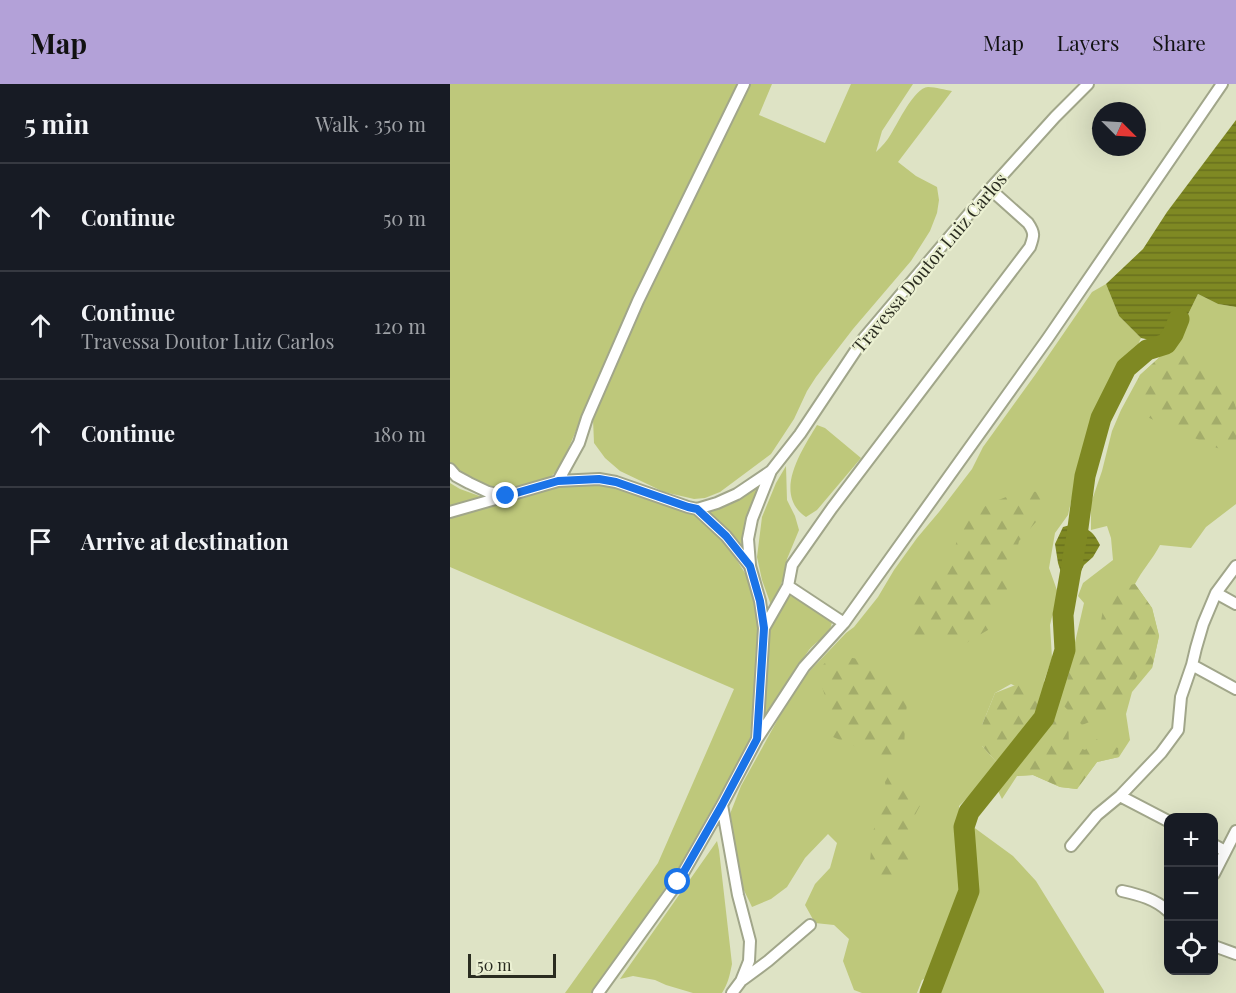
<!DOCTYPE html>
<meta charset="utf-8">
<style>
body{margin:0;font-family:"Playfair Display",serif;background:#242831;color:#f1f3f6}
.controls{position:absolute;right:18px;bottom:18px;display:grid;overflow:hidden;border-radius:12px;box-shadow:0 6px 24px #0002}
.controls button{width:54px;height:54px;display:grid;place-items:center;padding:0;border:0;border-bottom:2px solid #363941;background:#171b24;color:#f1f3f6;font:30px sans-serif}
.compass{position:absolute;left:642px;top:18px;width:54px;height:54px;border-radius:50%;background:#171b24;box-shadow:0 6px 24px #0002;rotate:114deg}
.scale{position:absolute;left:18px;bottom:15px;width:88px;box-sizing:border-box;padding-left:6px;border:3px solid #2a2c20;border-top:0;font-size:16px;line-height:21px;white-space:nowrap;color:#2a2c20;-webkit-text-stroke:4px #ebf0d2;paint-order:stroke}
.stop{position:absolute;width:18px;height:18px;margin:-14px;border:4px solid #1a73e8;border-radius:50%;background:#fff}
.stop.end{background:#1a73e8;border-color:#fff;box-shadow:0 2px 6px #0008}
.list{margin:0;padding:0;list-style:none}
h2{display:flex;justify-content:space-between;align-items:center;height:78px;margin:0;padding:0 24px;font-size:26px}
h2 small{font-size:20px;font-weight:400;color:#9ea1a6}
.list li{display:grid;grid-template-columns:39px 1fr auto;gap:18px;align-items:center;box-sizing:border-box;height:108px;padding:0 24px;border-top:2px solid #363941}
.list b{display:block;font-size:22px;white-space:nowrap}
.list p{margin:0;font-size:20px;white-space:nowrap;color:#9ea1a6}
.list em{font-size:20px;font-style:normal;color:#9ea1a6}
.icon{flex:none;width:33px;height:33px;fill:none;stroke:currentColor;stroke-width:2;stroke-linecap:round;stroke-linejoin:round}
.map{position:relative;flex:none;width:786px;height:909px;overflow:hidden}
header{display:flex;align-items:center;gap:36px;box-sizing:border-box;height:84px;padding:0 30px;background:#b3a1d8;color:#111}
header strong{font-size:28px}
nav{display:flex;gap:33px;margin-inline-start:auto;font-size:21px}
main{display:flex}
aside{flex:1;background:#171b24}
.map>svg:first-child{display:block}
.green{fill:#bec87b}
.forest{fill:url(#forest-firs)}
.water{fill:url(#water-rules)}
.lines{fill:none;stroke-linecap:round;stroke-linejoin:round}
.river{stroke:#7f8923;stroke-width:21}
.street-casing{stroke:#a1a68a;stroke-width:14}
.street{stroke:#fff;stroke-width:10}
.route{stroke:#1a73e8;stroke-width:8}
.labels{text-anchor:middle;stroke-width:4.5;stroke-linejoin:round;paint-order:stroke}
.street-label{font-size:18px;fill:#2a2c20;stroke:#ebf0d2}
</style>
<header>
<strong>Map</strong>
<nav><a>Map</a><a>Layers</a><a>Share</a></nav>
</header>
<main>
<aside>
<h2>5 min<small>Walk · 350 m</small></h2>
<ul class="list">
<li><svg class="icon" aria-label="ahead" viewBox="0 0 24 24"><path d="M12 20V5M6 11l6-6 6 6"/></svg><div><b>Continue</b></div><em>50 m</em></li>
<li><svg class="icon" aria-label="ahead" viewBox="0 0 24 24"><path d="M12 20V5M6 11l6-6 6 6"/></svg><div><b>Continue</b><p>Travessa Doutor Luiz Carlos</p></div><em>120 m</em></li>
<li><svg class="icon" aria-label="ahead" viewBox="0 0 24 24"><path d="M12 20V5M6 11l6-6 6 6"/></svg><div><b>Continue</b></div><em>180 m</em></li>
<li><svg class="icon" aria-label="arrive" viewBox="0 0 24 24"><path d="M6 21V4h12l-3 4 3 4H6"/></svg><div><b>Arrive at destination</b></div></li>
</ul>
</aside>
<div class="map">
<svg width="786" height="909" viewBox="0 0 786 909">
<defs>
<pattern id="forest-firs" width="22" height="20" patternUnits="userSpaceOnUse" patternTransform="scale(1.5)"><rect width="22" height="20" fill="#bec87b"/><path d="M5 1l3.5 6h-7zM16 11l3.5 6h-7z" fill="#a3ac6a"/></pattern>
<pattern id="water-rules" width="6" height="5" patternUnits="userSpaceOnUse" patternTransform="scale(1.5)"><rect width="6" height="5" fill="#7f8923"/><path d="M0 2.5h6" fill="none" stroke="#68701e"/></pattern>
</defs>
<rect width="100%" height="100%" fill="#dee3c5"/>
<path class="green" d="M 0,0 L 290,0 L 134,328 L 110,384 L 96,397 L 77,402 L 43,406 L 19,396 L 0,380 Z
M 297,0 L 322,0 L 309,31 L 375,59 L 401,0 L 463,0 L 432,47 L 426,68 C 432,62 437,57 441,50 C 448,39 464,4 478,3 C 486,3 495,6 502,7 L 448,78 L 466,92 L 487,103 L 489,116 L 487,129 L 480,147 L 461,177 L 403,245 L 366,293 L 357,307 L 344,335 L 321,370 L 270,408 L 255,414 L 244,415 L 214,408 L 170,387 L 155,374 L 144,359 L 143,335 L 158,296 L 193,218 L 245,114 L 256,88 Z
M 656,200 L 669,232 L 691,254 L 685,267 L 662,290 L 650,316 L 636,352 L 618,431 L 605,449 L 599,484 L 608,509 L 600,541 L 602,574 L 593,600 L 578,608 L 561,600 L 545,609 L 532,641 L 532,662 L 550,682 L 509,722 L 509,742 L 516,803 L 486,880 L 478,893 L 472,896 L 467,909 L 412,909 L 404,906 L 393,877 L 399,855 L 384,841 L 365,839 L 355,821 L 365,800 L 380,784 L 387,759 L 378,750 L 355,774 L 337,803 L 321,815 L 302,823 L 288,794 L 280,744 L 280,730 L 291,702 L 338,617 L 353,594 L 396,549 L 404,543 L 428,513 L 444,486 L 467,454 L 489,428 L 522,385 L 533,363 L 585,291 L 642,208 Z
M 748,210 L 768,220 L 786,223 L 786,420 L 756,443 L 741,464 L 710,461 C 703,475 692,486 685,500 L 702,524 L 709,552 L 702,584 L 682,608 L 676,630 L 680,656 L 669,673 L 647,678 L 627,705 L 610,703 L 583,691 L 567,692 L 552,715 L 547,705 L 583,657 L 606,622 L 620,580 L 634,519 L 628,512 L 633,499 L 663,476 L 661,454 L 657,442 L 641,446 L 641,419 L 652,387 L 662,347 L 671,326 L 690,291 L 723,261 Z
M 367,341 L 375,344 L 411,374 L 367,426 L 356,433 C 322,410 352,366 367,341 Z
M 336,382 L 337,416 L 345,432 L 349,446 L 337,475 L 333,495 L 327,510 L 321,521 L 312,496 L 307,473 L 312,433 L 326,399 Z
M 0,399 L 10,405 L 35,414 L 0,425 Z
M 116,399 L 159,399 L 238,428 L 260,438 L 269,448 L 300,497 L 309,548 L 306,564 L 305,602 L 300,654 L 291,674 L 225,790 L 143,909 L 115,909 L 208,779 L 284,605 L 0,483 L 0,431 Z
M 308,403 L 295,439 L 294,463 C 281,448 270,435 252,427 L 293,411 Z
M 337,511 L 344,513 L 378,533 L 382,537 C 381,552 367,556 359,566 C 341,591 327,618 311,644 L 315,620 L 319,548 L 324,534 Z
M 522,742 L 563,772 L 586,797 L 654,907 L 654,909 L 486,909 L 525,805 Z
M 267,757 L 269,766 L 282,880 C 280,890 278,900 272,909 L 243,909 L 216,901 L 205,896 L 183,892 L 170,895 Z"/>
<path class="forest" d="M 723,261 L 738,262 L 777,296 L 786,324 L 786,360 L 784,368 L 767,364 L 697,333 L 687,320 L 684,308 L 690,291 Z
M 571,407 L 590,408 L 598,413 L 594,429 L 569,457 L 560,496 L 550,527 L 538,546 L 519,557 L 507,569 L 496,552 L 487,551 L 475,562 L 460,560 L 457,543 L 467,503 L 504,466 L 515,432 L 546,417 Z
M 685,500 L 702,524 L 709,552 L 702,584 L 693,582 L 674,616 L 662,629 L 632,641 L 613,621 L 620,580 L 639,566 L 650,542 L 657,505 Z
M 383,571 L 409,575 L 444,598 L 458,610 L 455,639 L 454,671 L 432,679 L 425,671 L 383,653 L 384,640 L 367,587 Z
M 576,597 L 601,598 L 590,631 L 550,682 L 532,662 L 532,641 L 545,609 Z
M 607,633 L 618,634 L 619,660 L 635,666 L 646,655 L 668,664 L 669,673 L 647,678 L 627,705 L 610,703 L 583,691 L 567,692 L 568,678 L 597,636 Z
M 439,691 L 453,692 L 461,706 L 472,718 L 465,731 L 463,744 L 464,763 L 457,787 L 433,794 L 420,777 L 423,747 L 437,715 L 435,698 Z"/>
<path class="water" d="M 786,36 L 786,223 L 768,220 L 748,210 L 723,261 L 691,254 L 669,232 L 656,200 L 693,165 L 717,128 Z
M 620,441 C 636,443 643,446 650,461 L 643,473 L 634,481 L 627,495 L 613,495 L 608,479 L 605,460 L 613,443 Z"/>
<g class="lines">
<path class="river" d="M 480,909 L 519,807 L 514,743 L 519,728 L 594,634 L 615,566 L 613,531 L 627,451 L 635,392 L 651,334 L 676,284 L 697,266 L 716,260 L 723,250 L 729,235"/>
<defs>
<path id="street" d="M 0,385 L 6,392 L 19,399 L 38,408 L 56,412 L 108,397 L 149,395 L 166,398 L 238,423 L 247,425 L 276,452 L 300,482 L 310,517 L 314,544 L 307,655 L 272,721 L 288,811 L 300,857 L 299,877 L 291,897
M 108,397 L 129,359 L 137,334 L 188,217 L 294,0
M 247,425 L 267,419 L 287,410 L 321,387 L 350,350 L 414,254 L 540,105 L 605,33 L 638,0
M 0,428 L 56,412
M 300,481 L 298,455 L 302,435 L 321,387
M 338,502 L 394,539
M 766,509 L 786,520
M 314,544 L 338,502 L 342,481 L 382,424 L 580,163 C 584,152 585,149 578,139 L 540,105
M 742,581 L 786,605
M 307,655 L 354,583 L 394,539 L 598,254 L 772,0
M 670,712 L 718,737
M 764,761 L 775,767
M 621,762 L 647,731 L 670,712 L 711,669 L 728,646 L 731,613 L 742,581 L 746,564 L 753,540 L 766,509 L 786,482
M 764,790 L 786,747
M 672,807 C 690,811 705,815 718,827
M 764,862 L 786,870
M 148,909 L 228,798 L 272,721
M 282,909 L 291,897 L 318,877 L 360,841"/>
</defs>
<use href="#street" class="street-casing"/>
<use href="#street" class="street"/>
</g>
<g class="lines">
<path class="route" d="M 56,412 L 108,397 L 149,395 L 166,398 L 238,423 L 247,425 L 276,452 L 300,482 L 310,517 L 314,544 L 307,655 L 272,721 L 228,798"/>
</g>
<g class="labels">
<g class="street-label">
<text transform="translate(480 179) rotate(-50)" y="6">Travessa Doutor Luiz Carlos</text>
</g>
</g>
</svg>
<div class="controls">
<button>+</button>
<button>−</button>
<button><svg class="icon" aria-label="locate" viewBox="0 0 24 24"><circle cx="12" cy="12" r="6"/><path d="M12 2v4M12 18v4M2 12h4M18 12h4"/></svg></button>
</div>
<svg class="compass" viewBox="-18 -18 36 36"><path d="M0-13l5 13h-10z" fill="#e53935"/><path d="M0 13l5-13h-10z" fill="#9ea1a6"/></svg>
<div class="scale">50 m</div>
<div class="stop" style="left:228px;top:798px"></div>
<div class="stop end" style="left:56px;top:412px"></div>
</div>
</main>
